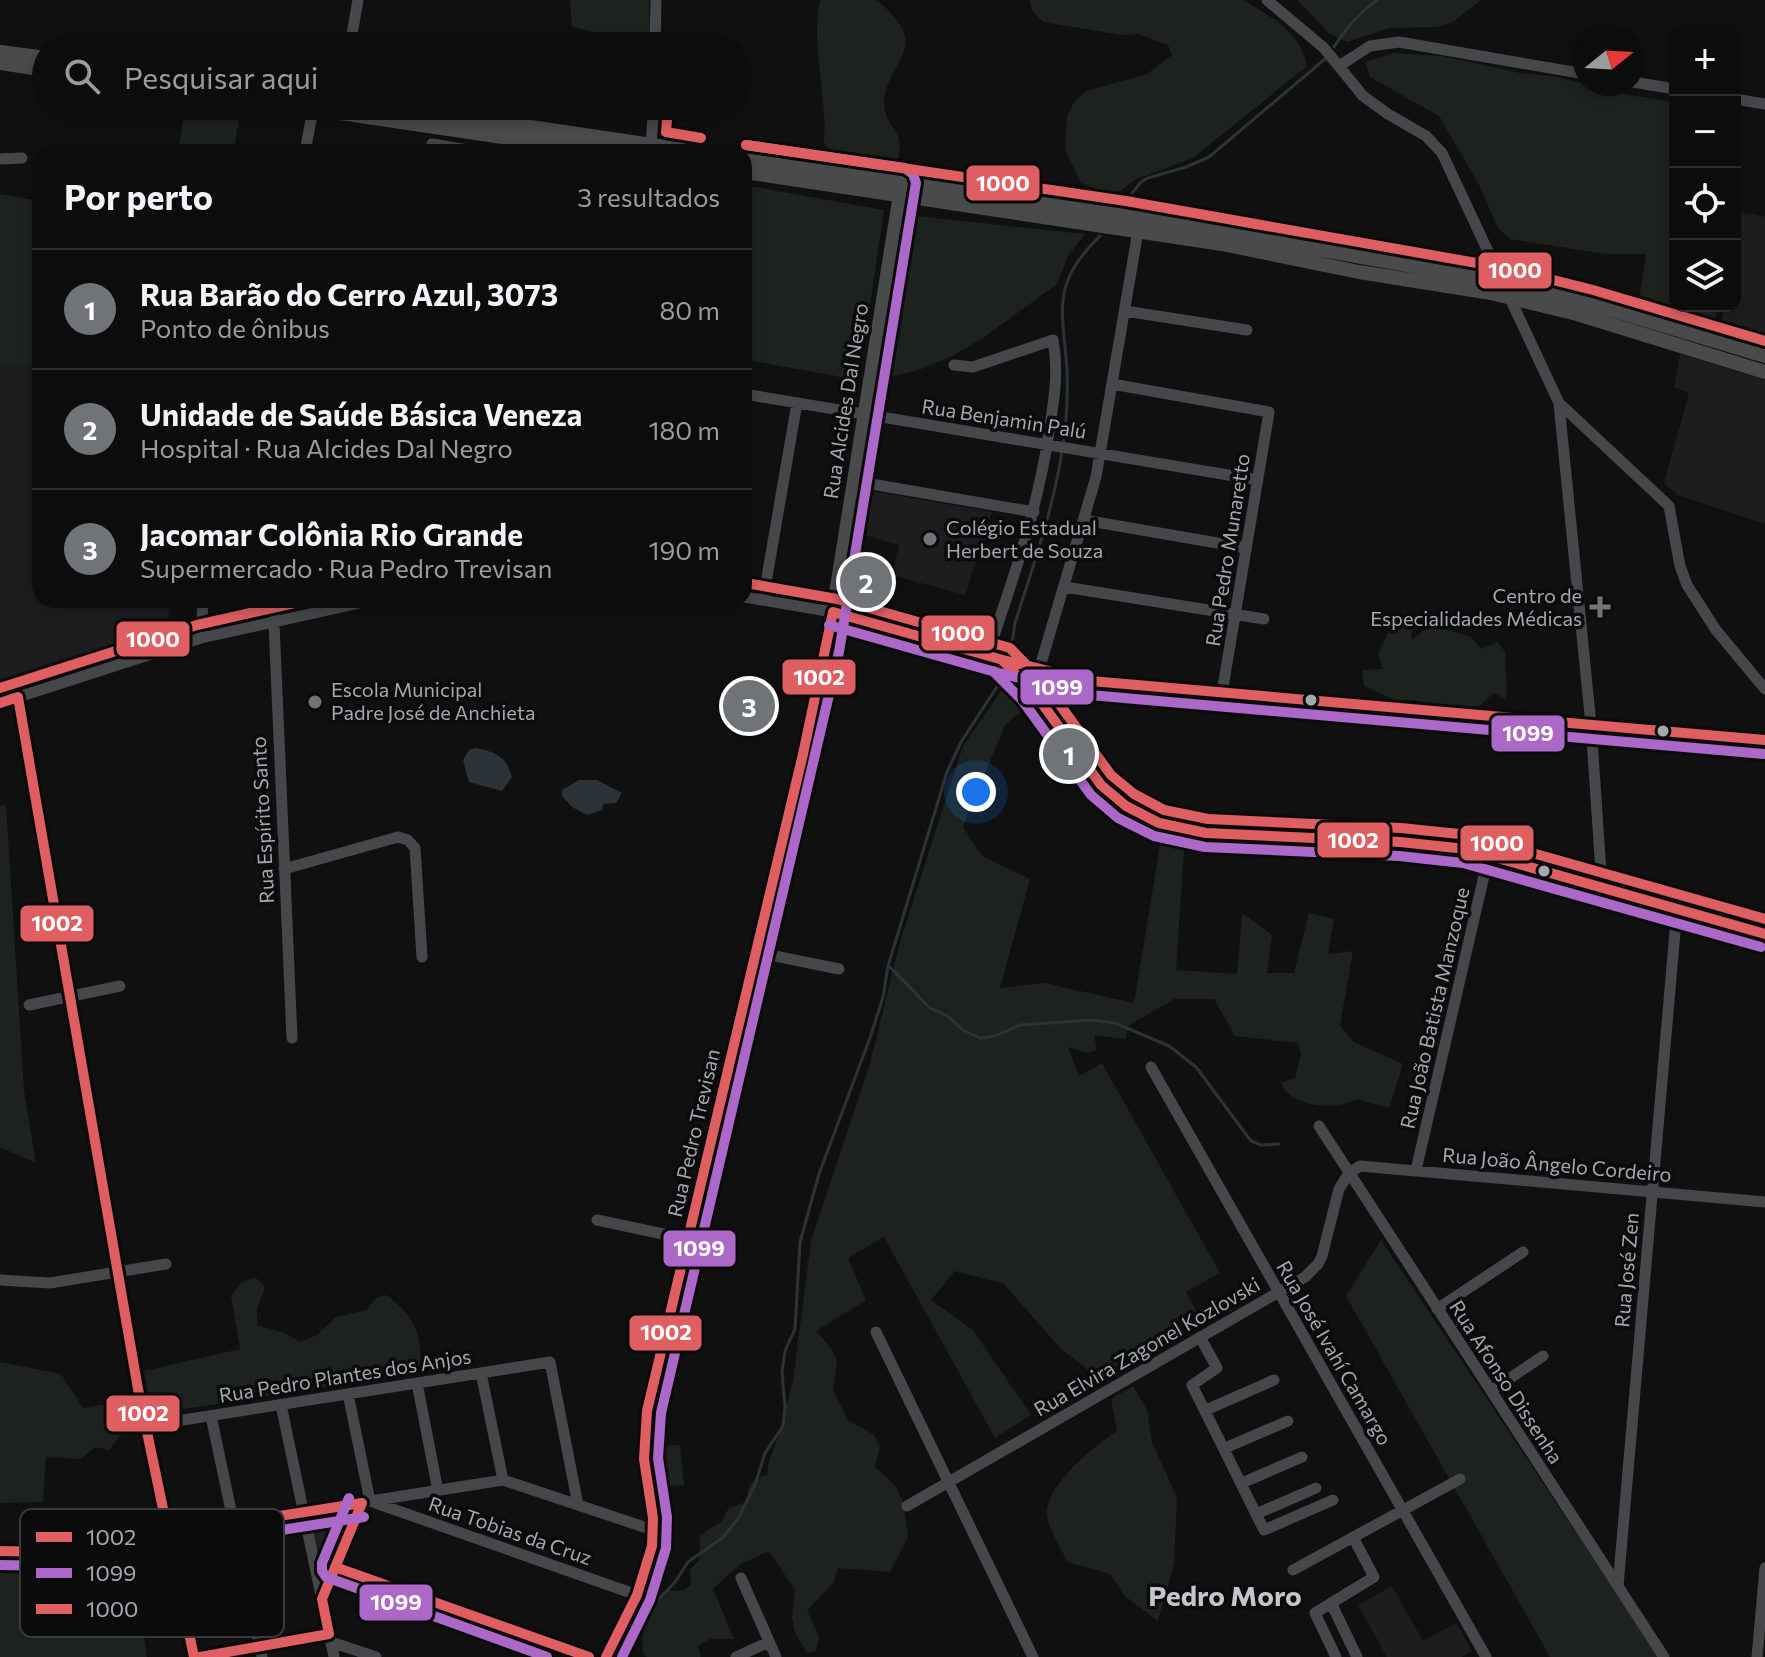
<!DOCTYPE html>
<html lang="pt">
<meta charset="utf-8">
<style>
body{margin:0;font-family:Commissioner,sans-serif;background:#151516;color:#f1f3f6}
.controls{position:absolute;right:24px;top:24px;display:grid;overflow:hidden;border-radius:16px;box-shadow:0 4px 12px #0003}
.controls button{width:72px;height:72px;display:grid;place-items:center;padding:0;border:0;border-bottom:2px solid #2c2c2e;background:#0c0c0d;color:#f1f3f6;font:40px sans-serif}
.compass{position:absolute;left:1573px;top:24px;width:72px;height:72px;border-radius:50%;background:#0c0c0d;box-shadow:0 4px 12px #0003;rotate:72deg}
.you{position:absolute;left:976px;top:792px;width:28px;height:28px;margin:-20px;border:6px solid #fff;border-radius:50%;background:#1a73e8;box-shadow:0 0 0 12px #1a73e833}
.badge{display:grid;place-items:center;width:52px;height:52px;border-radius:50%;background:#707378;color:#fff;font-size:26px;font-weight:700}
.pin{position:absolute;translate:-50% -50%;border:4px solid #fff;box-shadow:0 2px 8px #0006}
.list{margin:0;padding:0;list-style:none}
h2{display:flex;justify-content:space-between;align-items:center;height:104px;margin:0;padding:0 32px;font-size:34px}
h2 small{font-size:26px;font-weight:400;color:#9a9b9d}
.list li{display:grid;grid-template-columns:52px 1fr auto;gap:24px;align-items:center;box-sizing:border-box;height:120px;padding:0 32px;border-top:2px solid #2c2c2e}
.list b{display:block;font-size:30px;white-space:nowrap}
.list p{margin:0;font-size:26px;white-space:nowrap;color:#9a9b9d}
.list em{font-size:26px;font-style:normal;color:#9a9b9d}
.icon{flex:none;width:44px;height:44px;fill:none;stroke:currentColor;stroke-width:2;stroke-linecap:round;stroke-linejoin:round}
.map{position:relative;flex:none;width:1765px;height:1657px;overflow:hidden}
.search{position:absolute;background:#0c0c0d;box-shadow:0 4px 12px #0003;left:32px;top:32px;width:720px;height:88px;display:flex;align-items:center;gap:20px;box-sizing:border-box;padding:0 28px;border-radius:44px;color:#9a9b9d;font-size:30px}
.panel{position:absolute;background:#0c0c0d;box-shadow:0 4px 12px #0003;left:32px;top:144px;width:720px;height:464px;border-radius:24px}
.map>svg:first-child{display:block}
.built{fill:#1d1d1f}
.green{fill:#1d221e}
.water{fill:#2c3338}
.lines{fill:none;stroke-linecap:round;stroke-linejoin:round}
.stream{stroke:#2c3338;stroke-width:3}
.minor{stroke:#46474a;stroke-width:11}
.major{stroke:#494a4c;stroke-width:14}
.bus-1-casing{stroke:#0b0b0c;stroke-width:16}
.bus-2-casing{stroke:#0b0b0c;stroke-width:16}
.bus-3-casing{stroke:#0b0b0c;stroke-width:16}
.bus-1{stroke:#de5e61;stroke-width:10}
.bus-2{stroke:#ac68c9;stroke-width:10}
.bus-3{stroke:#de5e61;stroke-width:10}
.poi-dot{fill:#707378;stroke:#0b0b0c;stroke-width:3}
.bus-dot{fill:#a3a8b0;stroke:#0b0b0c;stroke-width:3}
.labels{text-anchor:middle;stroke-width:7;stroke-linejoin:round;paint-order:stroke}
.street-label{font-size:20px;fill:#a3a8b0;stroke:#0b0b0c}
.poi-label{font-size:20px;fill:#a3a8b0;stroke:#0b0b0c;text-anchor:start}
.district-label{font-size:28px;font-weight:bold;fill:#c3c6cd;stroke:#0b0b0c}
.key{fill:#0b0b0c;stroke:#393a3d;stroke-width:2}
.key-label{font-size:22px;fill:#a3a8b0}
.line-badge{stroke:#0b0b0c;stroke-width:3}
.badge-label{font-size:22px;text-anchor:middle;font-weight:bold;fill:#fff}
</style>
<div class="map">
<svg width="1765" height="1657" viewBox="0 0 1765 1657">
<rect width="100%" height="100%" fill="#101011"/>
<path class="built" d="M 1741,212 L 1765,217 L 1765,344 L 1719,335 L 1724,306 L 1735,306 L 1735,247 Z
M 0,260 L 40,268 L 40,600 L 169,600 L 168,635 L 175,647 L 150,636 L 81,658 L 60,659 L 61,673 L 0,691 Z
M 1680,354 L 1765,380 L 1765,524 L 1678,495 L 1664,483 L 1689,393 L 1674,387 Z
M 861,489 L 992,512 L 965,595 L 892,575 L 899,545 L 853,532 Z
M 1392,1586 L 1423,1641 L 1456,1623 L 1472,1651 L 1462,1657 L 1387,1657 L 1358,1605 Z"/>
<path class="green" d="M 570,0 L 649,0 L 650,33 L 646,46 L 622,46 L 598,33 L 572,27 Z
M 820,0 L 875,0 C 883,4 888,10 894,17 C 925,50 883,69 884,104 C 886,132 909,130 896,163 L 848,159 L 833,155 L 824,143 C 828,96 810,47 820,0 Z
M 1030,0 L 1243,0 C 1270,16 1301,32 1307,66 L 1193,158 L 1134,180 L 1122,190 L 1110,194 L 1081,183 L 1065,150 L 1067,116 L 1074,102 L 1086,91 L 1147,74 L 1172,55 L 1168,45 L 1138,34 L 1122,35 L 1043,22 L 1032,10 Z
M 1297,0 L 1481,0 L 1453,22 L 1438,27 L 1389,28 L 1347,42 L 1330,34 Z
M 1394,53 L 1442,56 L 1520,73 L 1551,76 L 1614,90 L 1629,95 L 1675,102 L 1675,306 L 1717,306 L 1713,331 L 1638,307 L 1646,254 L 1606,254 L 1510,239 L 1498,228 L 1479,185 L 1439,116 L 1370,77 L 1365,62 Z
M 185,111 L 239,121 L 233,152 L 178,152 Z
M 744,185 L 884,210 L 859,380 L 747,360 L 750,260 L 744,256 Z
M 0,194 L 40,201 L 40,359 L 24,364 L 0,365 Z
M 906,215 L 1085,234 L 1068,256 L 1057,284 L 983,338 L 952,356 L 919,370 L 879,379 Z
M 1405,612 L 1412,620 L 1411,640 L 1432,624 L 1471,637 L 1481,649 L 1498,642 L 1505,652 L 1507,700 L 1494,693 L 1478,707 L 1441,706 L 1414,700 L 1397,701 L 1364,686 L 1362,670 L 1383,669 L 1378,653 L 1394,621 Z
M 1006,684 L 1025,708 L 1005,725 L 963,827 L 982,856 L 1030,879 L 1000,988 L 1044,983 L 1134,1003 L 1162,833 L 1185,838 L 1176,970 L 1237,974 L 1242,913 L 1272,935 L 1267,973 L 1294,973 L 1309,913 L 1334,919 L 1328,954 L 1353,951 L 1340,1026 L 1354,1042 L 1403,1064 L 1389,1108 L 1357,1099 C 1337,1111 1289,1107 1281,1083 L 1295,1078 L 1301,1054 L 1298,1043 L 1235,1036 L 1214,999 L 1174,999 L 1128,1026 L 1126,1039 L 1094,1035 L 1097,1050 L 1087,1053 L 1068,1047 L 1079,1076 L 1102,1063 L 1220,1273 L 1186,1292 L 1202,1321 L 1097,1377 L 1061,1349 L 1004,1284 L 955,1271 L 931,1300 L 973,1330 L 1031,1415 L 995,1438 L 884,1237 L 848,1258 L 866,1300 L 816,1331 L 831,1348 L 837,1361 L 833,1390 L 848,1420 L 874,1435 L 880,1447 L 875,1467 L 895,1485 L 903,1502 L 908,1537 L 890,1572 L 838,1568 L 834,1582 L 807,1610 L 819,1637 L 816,1651 L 807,1653 L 795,1633 L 792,1617 L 795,1590 L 769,1551 L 739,1565 L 713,1589 L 734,1639 L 710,1639 L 698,1646 L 701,1657 L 647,1657 L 643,1654 L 642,1633 L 657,1595 L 668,1590 L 683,1591 L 691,1584 L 690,1569 L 699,1561 L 700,1535 L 722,1521 L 728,1509 L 748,1501 C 745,1484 753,1480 768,1474 L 768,1464 L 778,1437 L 793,1381 L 811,1241 L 870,1064 L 900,942 L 963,746 Z
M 6,805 L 24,1090 L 36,1163 L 0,1147 L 0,806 Z
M 1381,1240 L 1659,1657 L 1550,1657 L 1346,1296 Z
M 255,1277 L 265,1287 L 257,1309 L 257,1325 L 285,1333 L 300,1342 L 317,1335 L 336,1317 L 367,1310 L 377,1297 L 386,1295 C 416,1317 424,1336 419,1373 L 151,1414 L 144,1371 L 240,1349 L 231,1296 L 241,1283 Z
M 0,1362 L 61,1374 L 83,1408 L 131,1400 L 130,1422 L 109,1450 L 95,1447 L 81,1459 L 46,1457 L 43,1502 L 0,1503 Z
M 1133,1386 L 1147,1410 L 1152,1442 L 1177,1498 L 1174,1564 L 1158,1621 L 1125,1596 L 1110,1574 L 1067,1562 C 1062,1549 1049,1530 1047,1516 C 1044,1485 1095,1446 1117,1431 L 1111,1399 Z
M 680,1445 L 684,1485 L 661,1487 L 657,1447 Z
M 357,1506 L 322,1590 L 307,1514 Z
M 101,1553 L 137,1591 L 147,1657 L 0,1657 L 0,1559 L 13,1561 Z"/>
<path class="water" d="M 475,748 C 496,752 506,756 512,777 L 502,791 L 469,782 L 463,760 L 469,750 Z
M 579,780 L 597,780 L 622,793 L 616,803 L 603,804 L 602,810 L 587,815 L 572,807 L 562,796 L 562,790 Z"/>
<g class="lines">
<path class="stream" d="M 1334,47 C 1346,28 1359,12 1378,0
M 1125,202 L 1141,182 L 1148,178 L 1186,167 L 1209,157 L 1325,59
M 1011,650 L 1015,623 C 1032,569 1052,513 1061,457 C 1066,430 1068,399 1067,371 C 1063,309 1050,284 1100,236
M 890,967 L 930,1008 L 946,1015 L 963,1030 L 980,1038 L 995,1036 L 1020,1025 L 1094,1020 L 1115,1023 L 1169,1046 L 1196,1067 L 1251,1141 L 1261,1145 L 1279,1144
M 622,1657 L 648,1611 L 675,1582 L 688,1562 L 722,1538 L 738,1519 L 755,1485 L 765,1453 L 783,1426 L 785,1407 L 782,1372 L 785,1351 L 795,1329 L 800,1242 L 819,1174 L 871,1035 L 883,997 L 888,966 L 947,772 L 961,742 L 1004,676"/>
<path class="minor" d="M 1267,0 L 1324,48 L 1363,96 L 1388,114 L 1426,136 L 1442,153 L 1559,403 L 1669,506 L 1680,566 L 1687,585 L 1716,630 L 1765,689
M 350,46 L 358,0
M 655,46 L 656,0
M 1339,66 L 1370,46 L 1399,42 L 1585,74
M 1633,82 L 1675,89
M 1735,99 L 1765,104
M 432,144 L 479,152
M 651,144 L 654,106
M 305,152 L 313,109
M 0,159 L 22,158
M 1125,311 L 1247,330
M 954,365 L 973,367 L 1053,340 C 1059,372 1054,400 1049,432 C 1038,509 1012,582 987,656
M 1112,384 L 1269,412 L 1222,693
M 744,394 L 1258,480
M 1559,404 L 1591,725 L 1602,886
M 854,481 L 1034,512
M 1084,520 L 1246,548
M 1065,587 L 1264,619
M 273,600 L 292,1038
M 763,600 L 797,403
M 201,638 L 203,600
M 1039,670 L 1096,477 L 1138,231
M 18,697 L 138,1389 L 194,1657
M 0,703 L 201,638 L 373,600
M 284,869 L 398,837 L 408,840 L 415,848 L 422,957
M 755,952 L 839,969
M 29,1005 L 120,986
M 1151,1067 L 1486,1657
M 1319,1126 L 1664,1657
M 1416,1170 L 1489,854
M 597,1220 L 687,1239
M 0,1280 L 50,1283 L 166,1264
M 1437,1309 L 1523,1252
M 876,1332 L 1033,1657
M 1200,1337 L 1217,1368 L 1192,1385 L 1264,1530 L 1333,1500
M 481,1373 L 503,1480
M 417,1383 L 438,1491
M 1491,1391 L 1543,1356
M 348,1394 L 370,1501 L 637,1595
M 281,1405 L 334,1657
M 1206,1410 L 1274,1380
M 211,1416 L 262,1657
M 145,1426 L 550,1362 L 578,1505
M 1225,1448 L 1288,1421
M 1242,1483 L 1302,1457
M 907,1506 L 1305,1277 L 1318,1264 L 1322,1256 L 1339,1189 L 1349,1173 L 1360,1166 L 1765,1202
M 1256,1514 L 1316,1488
M 0,1551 L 51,1552 L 503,1480 L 653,1530
M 335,1567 L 589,1657
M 1293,1570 L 1460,1479
M 741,1578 L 776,1657
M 1618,1586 L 1677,909
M 322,1598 L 362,1503
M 1331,1603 L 1357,1657
M 331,1642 L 376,1657
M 200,1657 L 329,1634
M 606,1657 L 637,1595 L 652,1546 L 653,1518 L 644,1459 L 647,1411 L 803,754 L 833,612 L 744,597
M 736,1657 L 769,1642
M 1336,1657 L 1315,1613 L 1374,1577 L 1353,1537
M 1757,1657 L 1765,1568"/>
<path class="major" d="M 0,52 L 46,58
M 0,63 L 46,70
M 293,106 L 604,152
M 389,106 L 699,152
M 744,159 L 1124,215 L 1503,282 L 1589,303 L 1765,356
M 744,172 L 1222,244 L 1359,272 L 1491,293 L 1577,314 L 1765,372
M 902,182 L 833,612 L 1003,660 L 1091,681 L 1765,740
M 1003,661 L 1033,691 L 1101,785 L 1126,806 L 1159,823 L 1206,833 L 1400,842 L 1466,849 L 1765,934"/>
<defs>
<path id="bus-1" d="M 1003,661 L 1033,691 L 1101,785 L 1126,806 L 1159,823 L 1206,833 L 1400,842 L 1466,849 L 1765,934
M 0,703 L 18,697 L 138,1389 L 194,1657
M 0,1551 L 51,1552 L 362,1503
M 335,1567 L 589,1657
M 200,1657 L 329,1634 L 322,1599 L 362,1503
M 606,1657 L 637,1595 L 652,1546 L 653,1518 L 644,1459 L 647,1411 L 803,754 L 833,612 L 1003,660 L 1091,681 L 1765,740"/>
<path id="bus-2" d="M 829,625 L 999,673 L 1090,695 L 1764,754
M 993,671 L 1022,700 L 1091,795 L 1118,818 L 1154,836 L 1205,847 L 1399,856 L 1463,863 L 1761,947
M 349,1498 L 322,1563 L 322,1571 L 326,1577 L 547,1657
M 0,1565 L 53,1566 L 364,1517
M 622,1657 L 650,1600 L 666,1548 L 667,1517 L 658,1458 L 661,1413 L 839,652 L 916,183 L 913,174 L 905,168 L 746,145"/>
<path id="bus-3" d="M 668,107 L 666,132 L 701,138
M 746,145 L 1126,201 L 1505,268 L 1593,290 L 1765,341
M 746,583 L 837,599 L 1010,648 L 1044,683 L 1111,775 L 1134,794 L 1164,810 L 1208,819 L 1401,828 L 1469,835 L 1765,919
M 0,688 L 197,625 L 308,600"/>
</defs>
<use href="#bus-1" class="bus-1-casing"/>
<use href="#bus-2" class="bus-2-casing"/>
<use href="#bus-3" class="bus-3-casing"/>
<use href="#bus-1" class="bus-1"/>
<use href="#bus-2" class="bus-2"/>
<use href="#bus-3" class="bus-3"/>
</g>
<g class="poi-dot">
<circle cx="930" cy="539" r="8"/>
<path d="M1596 595h8v8h8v8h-8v8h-8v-8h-8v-8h8z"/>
<circle cx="315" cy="702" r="8"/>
</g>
<g class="bus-dot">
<circle cx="1311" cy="700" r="7"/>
<circle cx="1663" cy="731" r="7"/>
<circle cx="1544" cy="871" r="7"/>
</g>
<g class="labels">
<g class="street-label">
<text transform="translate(846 401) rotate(-81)" y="7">Rua Alcides Dal Negro</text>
<text transform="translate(1004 419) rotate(9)" y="7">Rua Benjamin Palú</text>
<text transform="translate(1228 550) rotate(-81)" y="7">Rua Pedro Munaretto</text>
<text transform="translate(263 820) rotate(-93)" y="7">Rua Espírito Santo</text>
<text transform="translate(1435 1008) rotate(-77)" y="7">Rua João Batista Manzoque</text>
<text transform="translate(694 1133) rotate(-77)" y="7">Rua Pedro Trevisan</text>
<text transform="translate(1557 1165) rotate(5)" y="7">Rua João Ângelo Cordeiro</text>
<text transform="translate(1627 1270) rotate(-85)" y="7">Rua José Zen</text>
<text transform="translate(1147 1347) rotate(-30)" y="7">Rua Elvira Zagonel Kozlovski</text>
<text transform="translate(1334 1353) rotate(60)" y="7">Rua José Ivahí Camargo</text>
<text transform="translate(345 1376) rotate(-9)" y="7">Rua Pedro Plantes dos Anjos</text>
<text transform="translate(1506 1382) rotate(57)" y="7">Rua Afonso Dissenha</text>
<text transform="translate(510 1531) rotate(19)" y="7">Rua Tobias da Cruz</text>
</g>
<g class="poi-label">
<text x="946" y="535">Colégio Estadual<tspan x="946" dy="23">Herbert de Souza</tspan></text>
<text x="1582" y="603" text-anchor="end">Centro de<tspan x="1582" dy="23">Especialidades Médicas</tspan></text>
<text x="331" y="697">Escola Municipal<tspan x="331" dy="23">Padre José de Anchieta</tspan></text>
</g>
<g class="district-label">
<text x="1225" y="1606">Pedro Moro</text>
</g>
</g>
<rect x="20" y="1509" width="264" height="128" rx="12" class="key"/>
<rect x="36" y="1532" width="36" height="10" fill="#de5e61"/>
<rect x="36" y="1568" width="36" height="10" fill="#ac68c9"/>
<rect x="36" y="1604" width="36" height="10" fill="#de5e61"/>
<g class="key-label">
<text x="86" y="1545">1002</text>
<text x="86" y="1581">1099</text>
<text x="86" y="1617">1000</text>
</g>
<g class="line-badge">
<rect x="965" y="164" width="76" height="38" rx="8" fill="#de5e61"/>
<rect x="1477" y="251" width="76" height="39" rx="8" fill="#de5e61"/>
<rect x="920" y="614" width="76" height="38" rx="8" fill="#de5e61"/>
<rect x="115" y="620" width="76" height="38" rx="8" fill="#de5e61"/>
<rect x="781" y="658" width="76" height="38" rx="8" fill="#de5e61"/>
<rect x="1019" y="668" width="76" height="38" rx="8" fill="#ac68c9"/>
<rect x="1490" y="714" width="76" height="39" rx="8" fill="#ac68c9"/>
<rect x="1316" y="821" width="75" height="38" rx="8" fill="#de5e61"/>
<rect x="1459" y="824" width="76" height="38" rx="8" fill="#de5e61"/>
<rect x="19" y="904" width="76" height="39" rx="8" fill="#de5e61"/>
<rect x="662" y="1229" width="75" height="39" rx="8" fill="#ac68c9"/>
<rect x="628" y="1314" width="75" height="38" rx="8" fill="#de5e61"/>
<rect x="105" y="1394" width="76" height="39" rx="8" fill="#de5e61"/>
<rect x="358" y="1583" width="76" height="39" rx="8" fill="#ac68c9"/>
</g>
<g class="badge-label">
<text x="1003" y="191">1000</text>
<text x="1515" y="278">1000</text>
<text x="958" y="641">1000</text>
<text x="153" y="647">1000</text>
<text x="819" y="685">1002</text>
<text x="1057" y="695">1099</text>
<text x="1528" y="741">1099</text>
<text x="1353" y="848">1002</text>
<text x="1497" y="851">1000</text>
<text x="57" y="931">1002</text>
<text x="699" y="1256">1099</text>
<text x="666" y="1340">1002</text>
<text x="143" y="1421">1002</text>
<text x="396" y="1610">1099</text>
</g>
</svg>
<div class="controls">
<button>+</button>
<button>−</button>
<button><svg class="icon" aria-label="locate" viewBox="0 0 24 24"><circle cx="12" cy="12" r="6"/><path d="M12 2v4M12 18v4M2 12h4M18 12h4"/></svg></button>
<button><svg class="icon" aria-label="layers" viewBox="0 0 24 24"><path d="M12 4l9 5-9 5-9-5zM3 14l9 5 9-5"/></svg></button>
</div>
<svg class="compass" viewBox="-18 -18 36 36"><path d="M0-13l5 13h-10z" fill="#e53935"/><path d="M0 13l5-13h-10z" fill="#9a9b9d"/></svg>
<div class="you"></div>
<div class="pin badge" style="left:1069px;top:754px">1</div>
<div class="pin badge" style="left:866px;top:582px">2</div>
<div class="pin badge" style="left:749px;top:706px">3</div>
<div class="search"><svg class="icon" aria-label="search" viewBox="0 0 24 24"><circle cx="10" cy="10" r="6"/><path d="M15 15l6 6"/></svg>Pesquisar aqui</div>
<section class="panel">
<h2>Por perto<small>3 resultados</small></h2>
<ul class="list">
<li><span class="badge">1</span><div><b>Rua Barão do Cerro Azul, 3073</b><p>Ponto de ônibus</p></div><em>80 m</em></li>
<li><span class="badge">2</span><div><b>Unidade de Saúde Básica Veneza</b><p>Hospital · Rua Alcides Dal Negro</p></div><em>180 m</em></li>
<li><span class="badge">3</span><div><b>Jacomar Colônia Rio Grande</b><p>Supermercado · Rua Pedro Trevisan</p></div><em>190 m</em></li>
</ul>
</section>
</div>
